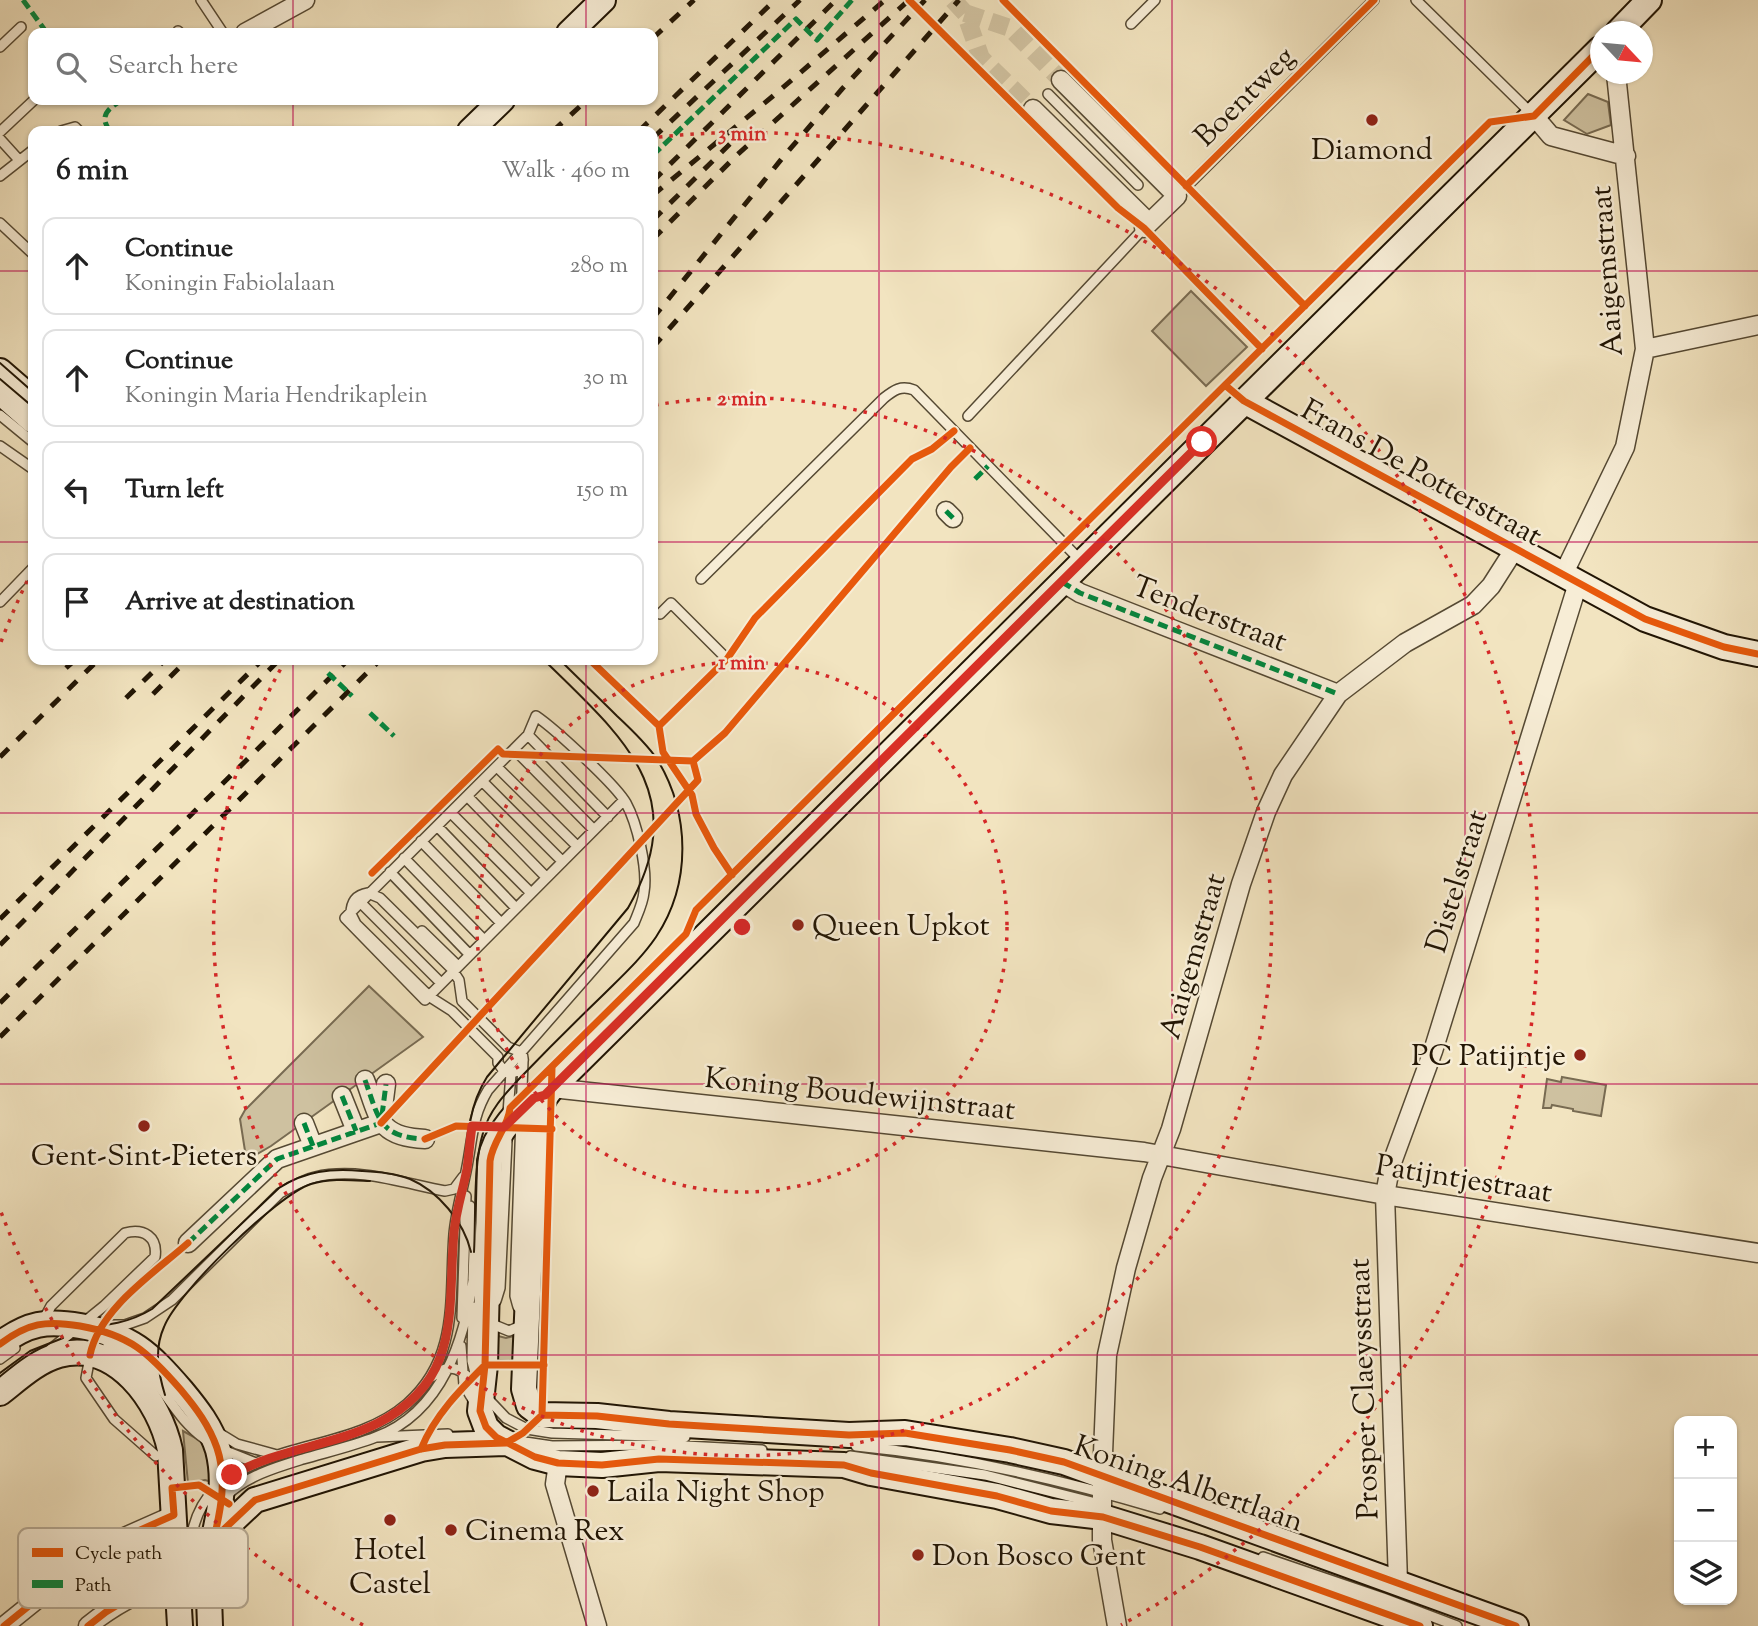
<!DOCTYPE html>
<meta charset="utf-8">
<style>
body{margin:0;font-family:"Sorts Mill Goudy",serif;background:#f6f6f6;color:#222}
.controls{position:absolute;right:21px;bottom:21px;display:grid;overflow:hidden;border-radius:14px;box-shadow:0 2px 5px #0004}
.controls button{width:63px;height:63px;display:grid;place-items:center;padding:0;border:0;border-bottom:2px solid #e0e0e0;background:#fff;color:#222;font:35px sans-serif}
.compass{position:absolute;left:1590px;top:21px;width:63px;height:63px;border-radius:50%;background:#fff;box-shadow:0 2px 5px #0004;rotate:116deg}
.stop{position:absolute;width:21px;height:21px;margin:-16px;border:5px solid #d93025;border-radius:50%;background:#fff}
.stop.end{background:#d93025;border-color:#fff;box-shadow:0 2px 7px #0008}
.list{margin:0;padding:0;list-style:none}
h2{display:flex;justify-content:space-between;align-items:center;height:91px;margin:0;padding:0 28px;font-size:30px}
h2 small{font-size:23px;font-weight:400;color:#767676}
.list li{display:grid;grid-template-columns:46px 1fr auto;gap:21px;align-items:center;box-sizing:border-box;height:98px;margin:0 14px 14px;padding:0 14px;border:2px solid #e0e0e0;border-radius:14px}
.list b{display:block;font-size:26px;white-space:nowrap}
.list p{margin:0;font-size:23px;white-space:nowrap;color:#767676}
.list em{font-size:23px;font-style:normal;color:#767676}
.icon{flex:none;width:38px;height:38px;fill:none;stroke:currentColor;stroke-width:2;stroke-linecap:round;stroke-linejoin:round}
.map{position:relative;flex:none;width:1758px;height:1626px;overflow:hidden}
.search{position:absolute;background:#fff;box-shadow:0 2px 5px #0004;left:28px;top:28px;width:630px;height:77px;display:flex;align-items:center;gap:18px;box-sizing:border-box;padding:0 24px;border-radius:14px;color:#767676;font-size:26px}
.panel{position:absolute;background:#fff;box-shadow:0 2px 5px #0004;left:28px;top:126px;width:630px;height:539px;border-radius:14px}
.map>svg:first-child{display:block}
.green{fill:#cec1a0;stroke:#786b52;stroke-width:2}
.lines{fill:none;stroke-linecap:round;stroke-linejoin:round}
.street-tunnel{stroke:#d3c5a4;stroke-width:18;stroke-dasharray:18 9;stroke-linecap:butt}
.lane-casing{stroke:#554933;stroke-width:12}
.street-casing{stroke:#554933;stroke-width:21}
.secondary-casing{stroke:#211504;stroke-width:28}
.lane{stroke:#f7edd6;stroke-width:9}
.street{stroke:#f7edd6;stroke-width:18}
.secondary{stroke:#f7edd6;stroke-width:24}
.tram{stroke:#211504;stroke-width:2}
.rail{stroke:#211504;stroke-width:5;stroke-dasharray:12 12;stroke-linecap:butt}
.quiet{stroke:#00873e;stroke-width:5;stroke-dasharray:10 5;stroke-linecap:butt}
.cycleway-casing{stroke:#f7edd6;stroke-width:11}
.cycleway{stroke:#e8590c;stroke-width:7}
.route{stroke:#d93025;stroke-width:9}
.grid{fill:none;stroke:#c2185b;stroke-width:2;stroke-opacity:0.55}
.ring{fill:none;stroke:#d62828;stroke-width:3.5;stroke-dasharray:3.5 7}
.poi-dot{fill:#8f2418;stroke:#f7edd6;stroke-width:2.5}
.labels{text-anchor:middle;stroke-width:5;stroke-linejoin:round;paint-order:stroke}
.street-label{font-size:30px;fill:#211504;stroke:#f7edd6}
.poi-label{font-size:30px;fill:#211504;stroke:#f7edd6;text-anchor:start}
.key{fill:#f7edd6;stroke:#b7ac97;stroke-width:2}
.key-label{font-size:19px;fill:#211504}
.centre{fill:#d62828;stroke:#f7edd6;stroke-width:3.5}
.ring-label{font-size:21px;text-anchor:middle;font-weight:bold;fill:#d62828;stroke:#f7edd6;stroke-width:5;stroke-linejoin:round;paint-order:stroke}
</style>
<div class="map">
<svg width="1758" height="1626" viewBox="0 0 1758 1626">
<rect width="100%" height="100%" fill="#f2e4c0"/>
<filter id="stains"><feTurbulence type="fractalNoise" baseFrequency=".00286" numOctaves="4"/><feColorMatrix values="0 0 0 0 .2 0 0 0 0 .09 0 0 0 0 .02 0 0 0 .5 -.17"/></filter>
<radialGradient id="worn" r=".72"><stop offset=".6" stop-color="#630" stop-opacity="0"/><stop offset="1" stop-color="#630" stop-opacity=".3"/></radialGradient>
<path class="green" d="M 1588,94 L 1608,102 L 1611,125 L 1587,134 L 1564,120 Z
M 1191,291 L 1247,347 L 1206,386 L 1152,331 Z
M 369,986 L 423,1037 L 271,1146 L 252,1157 L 245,1151 L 240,1119 L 245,1110 Z
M 1562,1077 L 1606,1085 L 1601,1116 L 1573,1111 L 1573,1109 L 1552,1105 L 1551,1108 L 1543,1108 L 1547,1079 L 1561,1082 Z
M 490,1334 L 506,1338 L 523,1334 L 520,1361 L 489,1360 Z
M 183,1431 L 205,1443 L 212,1482 L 205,1480 L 188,1483 Z"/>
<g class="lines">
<path class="street-tunnel" d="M 953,0 L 965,13 L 981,58 L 1033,109
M 965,13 L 1010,28 L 1061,80"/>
<defs>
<path id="lane" d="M 201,0 L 223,33
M 1416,0 L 1532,114
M 1131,24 L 1155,0
M 178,31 L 180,33
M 0,47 L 21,27
M 1048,94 L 1138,185
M 61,131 L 75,127 L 79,131
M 0,132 L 34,100
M 0,139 L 19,160
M 0,176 L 33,150
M 1177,196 L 1374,0
M 0,223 L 33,254
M 0,415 L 33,442
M 968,416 L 1144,228
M 0,446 L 33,469
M 701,579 L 884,398 C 894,390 901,385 914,390 L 1081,561
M 0,602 L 33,568
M 660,614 L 671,603 L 727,659
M 528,735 L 608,817
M 514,749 L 594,830
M 497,767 L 577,846
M 482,781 L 562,861
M 468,797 L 546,877
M 451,813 L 531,893
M 437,826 L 516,908
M 421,841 L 501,923
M 404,858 L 484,940
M 390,872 L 470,955
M 368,893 L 380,898 L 451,968 L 459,980 L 462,1001 L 508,1047 L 521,1052 C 526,1061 522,1069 513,1073 L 504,1071 L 498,1063 L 498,1057 L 452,1011 L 430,997 L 356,924 L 351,914 C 351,902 356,895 368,893 Z
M 360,902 L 441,983
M 422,931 L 458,966
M 508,1113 L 511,1073
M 470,1206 L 474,1252 L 473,1279
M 496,1301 L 500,1288 L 507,1141
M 473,1307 L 472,1361 L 475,1373
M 518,1307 L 515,1296 L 516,1260 L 523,1061
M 462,1318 L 466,1196
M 44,1319 L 51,1306 L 125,1233 C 144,1228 158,1237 155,1257 L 104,1306 L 51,1349
M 487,1322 L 509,1331 L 523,1325
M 112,1325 L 125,1325 L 145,1318 L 172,1300 L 280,1193 C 291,1187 302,1180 315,1177 C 358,1167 403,1183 445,1191 L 454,1189 L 463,1177
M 108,1345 C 129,1356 150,1374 164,1393 C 177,1411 187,1426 205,1439
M 461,1346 L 464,1385 L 476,1405
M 90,1357 L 86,1378 L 114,1419 L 156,1456
M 0,1359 L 15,1348
M 432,1377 C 451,1360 463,1370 478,1387
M 487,1398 L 506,1418 L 527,1429 L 552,1433 L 685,1437
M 219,1433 L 237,1444 L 277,1455
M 377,1437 L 448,1434
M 525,1442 L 552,1446 L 666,1445 L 762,1450
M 856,1446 C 960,1456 1060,1479 1160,1509
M 223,1450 L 256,1463
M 850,1456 L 985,1475 L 1104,1505
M 226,1480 C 279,1441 356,1448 407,1404 C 460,1357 449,1297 454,1234 C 456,1210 464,1185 468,1161 C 473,1133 473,1115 488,1090 L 634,923 C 638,913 643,903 644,892 C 648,869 637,823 626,803 C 616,785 555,729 536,716 L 528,735 L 345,918 L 425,1000 L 624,800
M 226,1496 C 246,1476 277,1467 303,1459 C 327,1452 353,1446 376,1437 C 443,1412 465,1339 474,1274
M 1263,1557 L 1383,1598 L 1457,1626
M 188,1573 C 188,1544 193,1510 215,1489"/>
<path id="street" d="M 245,33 L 305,0
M 1061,80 L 1177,196 L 1144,228
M 1033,109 L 1149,223
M 1534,116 L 1551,136 L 1626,156
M 1645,349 L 1758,325
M 946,511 L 953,518
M 1563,575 L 1625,447 L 1645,349 L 1616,74
M 1062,582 L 1080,593 L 1338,694
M 365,1080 C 379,1118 378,1137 425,1139
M 552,1088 L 1144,1152 L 1385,1195 L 1758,1253
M 342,1096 L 356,1131
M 304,1123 L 313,1146
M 188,1243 L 277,1159 L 381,1123 L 386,1084
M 558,1463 L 555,1484 L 597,1626
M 113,1541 C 140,1558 153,1561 136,1594
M 1398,1582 L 1385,1195 L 1390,1168 L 1433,1051 L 1578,583
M 4,1626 L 102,1547 L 174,1515
M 88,1626 C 115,1604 143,1589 177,1580
M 1117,1626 L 1102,1540 L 1102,1478 L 1107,1355 L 1126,1268 L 1152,1178 L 1171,1129 L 1241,884 L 1266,812 L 1283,775 L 1338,694 L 1405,643 L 1473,605 L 1491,586 L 1514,550"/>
<path id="secondary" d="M 1618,32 L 1649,0
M 569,33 L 603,0
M 470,131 L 502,100
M 0,371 L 30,397
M 0,392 L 33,421
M 1244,401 L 1645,619 L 1724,647 L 1758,654
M 545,1095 C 520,1102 494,1136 490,1161 L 485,1365 L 480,1411 L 486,1427 L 496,1437 L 535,1457 L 558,1463 L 602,1465 L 659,1459 L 844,1465 L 871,1473 L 997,1496 L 1051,1511 L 1103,1517 L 1200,1547 L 1420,1626
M 0,1344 C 28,1323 47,1320 80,1326 C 131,1335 149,1353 182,1391 C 197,1409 211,1427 218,1450 C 226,1481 220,1511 213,1541
M 0,1393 C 18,1379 37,1361 59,1355 C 116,1339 160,1402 170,1450 L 180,1626
M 210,1626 L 208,1568 L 211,1552 L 221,1532 L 255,1500 L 421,1449 L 445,1445 L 506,1443
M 1516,1626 L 1064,1462 L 1010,1450 L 905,1433 L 849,1435 L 669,1424 L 597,1416 L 541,1415 L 529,1406 L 524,1389 L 535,1129 C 537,1113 541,1100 552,1088 L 1600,49"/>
</defs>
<use href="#lane" class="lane-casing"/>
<use href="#street" class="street-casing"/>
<use href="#secondary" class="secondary-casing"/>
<use href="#lane" class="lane"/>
<use href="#street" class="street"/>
<use href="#secondary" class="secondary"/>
<path class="tram" d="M 0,363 L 33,392
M 0,379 L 33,407
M 467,1169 C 468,1135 468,1107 487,1077 L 628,908 C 694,793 621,736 544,660
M 474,1252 C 476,1217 473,1165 483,1133 C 489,1111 504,1095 519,1079 C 546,1051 574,1023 602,996 C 621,977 641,959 656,937 C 692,883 690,813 657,759 C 646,743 631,729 617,716 C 598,697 579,679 560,660
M 81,1326 C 107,1326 129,1323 152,1309 L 279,1188 C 305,1171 331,1168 362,1171 C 378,1172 395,1173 410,1179 C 438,1191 464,1222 471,1252
M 0,1373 L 30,1351 L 63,1338
M 165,1395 C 158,1372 154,1349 164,1327 C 177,1293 277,1195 311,1184 C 330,1178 350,1180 370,1181"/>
<path class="rail" d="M 653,38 L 694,0
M 553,131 L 587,100
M 639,131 L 775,0
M 653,138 L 800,0
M 653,181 L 836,0
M 653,195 L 773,96 L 885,0
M 653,220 L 738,136
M 653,239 L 737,155 L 909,0
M 653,318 L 784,156 L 842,89 L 925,0
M 653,347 L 959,0
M 31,633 L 33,630
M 66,668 L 75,660
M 153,694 L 187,660
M 126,698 L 165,660
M 0,757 L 98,660
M 0,919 L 262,660
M 0,945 L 279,660
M 0,1003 L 348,660
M 0,1037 L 380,660"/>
<path class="quiet" d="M 23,0 L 47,33
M 110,131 C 98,116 109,107 123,100
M 653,155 L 796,19 L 817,40 L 852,0
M 975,479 L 988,466
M 946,511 L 953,518
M 1062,582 L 1080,593 L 1338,694
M 328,673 L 352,696
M 370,713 L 394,736
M 365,1080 C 379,1118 378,1137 425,1139
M 342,1096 L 356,1131
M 304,1123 L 313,1146
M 188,1243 L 277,1159 L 381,1123 L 386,1084"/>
<defs>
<path id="cycleway" d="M 909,0 L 1118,208 L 1144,228 L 1262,349
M 1003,0 L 1305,306
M 1186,186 L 1374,0
M 1225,385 L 1244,401 L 1645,619 L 1724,647 L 1758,654
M 590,660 L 659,726 L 663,752 L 692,795 L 696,814 L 714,848 L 732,875
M 659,726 L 727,659 L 755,618 L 912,459 L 932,449 L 954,431
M 693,761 L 725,733 L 951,467 L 970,448
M 372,873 L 498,749 L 503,754 L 693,761 L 698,780 L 381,1123
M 425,1139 L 456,1126 L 552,1129
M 0,1344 C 28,1323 46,1320 80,1326 C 130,1335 148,1352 181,1390 C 196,1408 209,1425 217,1448 C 227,1478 221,1509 214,1538
M 90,1355 C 99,1309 154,1273 188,1243
M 542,1415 L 597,1416 L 669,1424 L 849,1435 L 905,1433 L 1010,1450 L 1064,1462 L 1516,1626
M 421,1449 C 435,1415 460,1390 485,1365 L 544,1365
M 4,1626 L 102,1547 L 174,1515 L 172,1488 L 199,1485 L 229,1504
M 88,1626 L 106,1612 L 136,1594 L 208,1568 L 211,1552 L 221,1532 L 255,1500 L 421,1449 L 445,1445 L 506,1443 L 523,1433 L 542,1415 L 552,1068
M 1420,1626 L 1200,1547 L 1103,1517 L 1051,1511 L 997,1496 L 871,1473 L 844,1465 L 659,1459 L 602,1465 L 558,1463 L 535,1457 L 496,1437 L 486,1427 L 480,1411 L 485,1365 L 490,1161 C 493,1140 508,1128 510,1108 L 686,934 L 696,910 L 1490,122 L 1534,116 L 1600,49"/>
</defs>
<use href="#cycleway" class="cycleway-casing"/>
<use href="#cycleway" class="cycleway"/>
</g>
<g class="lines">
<path class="route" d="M 232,1475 C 277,1449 332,1446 378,1423 C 463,1379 447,1310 454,1232 C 456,1210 463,1190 467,1169 C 469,1154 470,1140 472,1126 L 504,1127 L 534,1098 L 545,1095 L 1202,442"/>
</g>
<path class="grid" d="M 293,0 L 293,33M 586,0 L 586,33M 879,0 L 879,1626M 1172,0 L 1172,1626M 1465,0 L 1465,1626M 293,100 L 293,131M 586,100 L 586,131M 0,271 L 33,271M 653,271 L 1758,271M 0,542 L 33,542M 653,542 L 1758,542M 293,660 L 293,1626M 586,660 L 586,1626M 0,813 L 1758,813M 0,1084 L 1758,1084M 0,1355 L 1758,1355"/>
<g class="ring">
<circle cx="742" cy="927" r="265"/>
<path d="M655 405A529 529 0 1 1 284 663"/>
<path d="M363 1625A794 794 0 0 1 1 1212M1 642A794 794 0 0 1 31 573M659 137A794 794 0 0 1 1121 1625"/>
</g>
<g class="poi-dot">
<circle cx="1372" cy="120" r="7"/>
<circle cx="798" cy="925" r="7"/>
<circle cx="1580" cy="1055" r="7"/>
<circle cx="144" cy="1126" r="7"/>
<circle cx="593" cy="1491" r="7"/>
<circle cx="390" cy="1520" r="7"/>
<circle cx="451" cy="1530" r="7"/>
<circle cx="918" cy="1555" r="7"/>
</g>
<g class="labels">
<g class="street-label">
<text transform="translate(1244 96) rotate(-45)" y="10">Boentweg</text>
<text transform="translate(1606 271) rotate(-94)" y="10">Aaigemstraat</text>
<text transform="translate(1422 472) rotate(29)" y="10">Frans De Potterstraat</text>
<text transform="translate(1210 613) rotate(21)" y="10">Tenderstraat</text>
<text transform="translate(1456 881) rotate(-73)" y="10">Distelstraat</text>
<text transform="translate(1192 956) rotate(-74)" y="10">Aaigemstraat</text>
<text transform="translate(860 1093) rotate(6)" y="10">Koning Boudewijnstraat</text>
<text transform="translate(1464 1178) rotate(9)" y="10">Patijntjestraat</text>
<text transform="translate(1363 1389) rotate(-92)" y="10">Prosper Claeysstraat</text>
<text transform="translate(1189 1483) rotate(19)" y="10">Koning Albertlaan</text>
</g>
<g class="poi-label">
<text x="1372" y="159" text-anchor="middle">Diamond</text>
<text x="812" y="935">Queen Upkot</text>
<text x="1566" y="1065" text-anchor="end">PC Patijntje</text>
<text x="144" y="1165" text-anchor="middle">Gent-Sint-Pieters</text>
<text x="607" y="1501">Laila Night Shop</text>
<text x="465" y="1540">Cinema Rex</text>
<text x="390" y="1559" text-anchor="middle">Hotel<tspan x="390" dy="34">Castel</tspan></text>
<text x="932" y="1565">Don Bosco Gent</text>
</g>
</g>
<rect x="18" y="1528" width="230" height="80" rx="10" class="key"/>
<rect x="32" y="1548" width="31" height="9" fill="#e8590c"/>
<rect x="32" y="1580" width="31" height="8" fill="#00873e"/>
<g class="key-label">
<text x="75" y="1559">Cycle path</text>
<text x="75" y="1591">Path</text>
</g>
<circle cx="742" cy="927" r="10" class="centre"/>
<g class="ring-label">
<text x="742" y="140">3 min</text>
<text x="742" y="405">2 min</text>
<text x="742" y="669">1 min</text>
</g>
<rect width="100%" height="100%" filter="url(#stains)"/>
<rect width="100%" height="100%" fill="url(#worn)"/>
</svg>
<div class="controls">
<button>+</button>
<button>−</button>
<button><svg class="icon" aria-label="layers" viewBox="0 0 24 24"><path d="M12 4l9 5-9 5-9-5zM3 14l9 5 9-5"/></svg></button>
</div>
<svg class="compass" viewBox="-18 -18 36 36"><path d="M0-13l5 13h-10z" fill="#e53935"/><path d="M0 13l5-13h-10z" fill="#767676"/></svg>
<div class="stop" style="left:1202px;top:442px"></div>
<div class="stop end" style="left:232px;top:1475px"></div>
<div class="search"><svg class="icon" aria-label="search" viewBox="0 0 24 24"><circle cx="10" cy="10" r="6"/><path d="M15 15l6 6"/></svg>Search here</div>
<section class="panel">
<h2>6 min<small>Walk · 460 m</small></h2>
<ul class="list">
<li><svg class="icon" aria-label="ahead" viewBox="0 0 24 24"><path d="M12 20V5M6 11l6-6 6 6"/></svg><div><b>Continue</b><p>Koningin Fabiolalaan</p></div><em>280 m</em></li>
<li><svg class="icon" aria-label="ahead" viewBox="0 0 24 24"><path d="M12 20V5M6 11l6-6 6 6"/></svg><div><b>Continue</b><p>Koningin Maria Hendrikaplein</p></div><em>30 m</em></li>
<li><svg class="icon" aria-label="left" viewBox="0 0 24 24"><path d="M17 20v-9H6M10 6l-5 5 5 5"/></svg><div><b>Turn left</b></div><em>150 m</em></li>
<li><svg class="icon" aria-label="arrive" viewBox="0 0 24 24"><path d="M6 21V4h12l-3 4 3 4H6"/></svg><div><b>Arrive at destination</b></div></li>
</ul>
</section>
</div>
